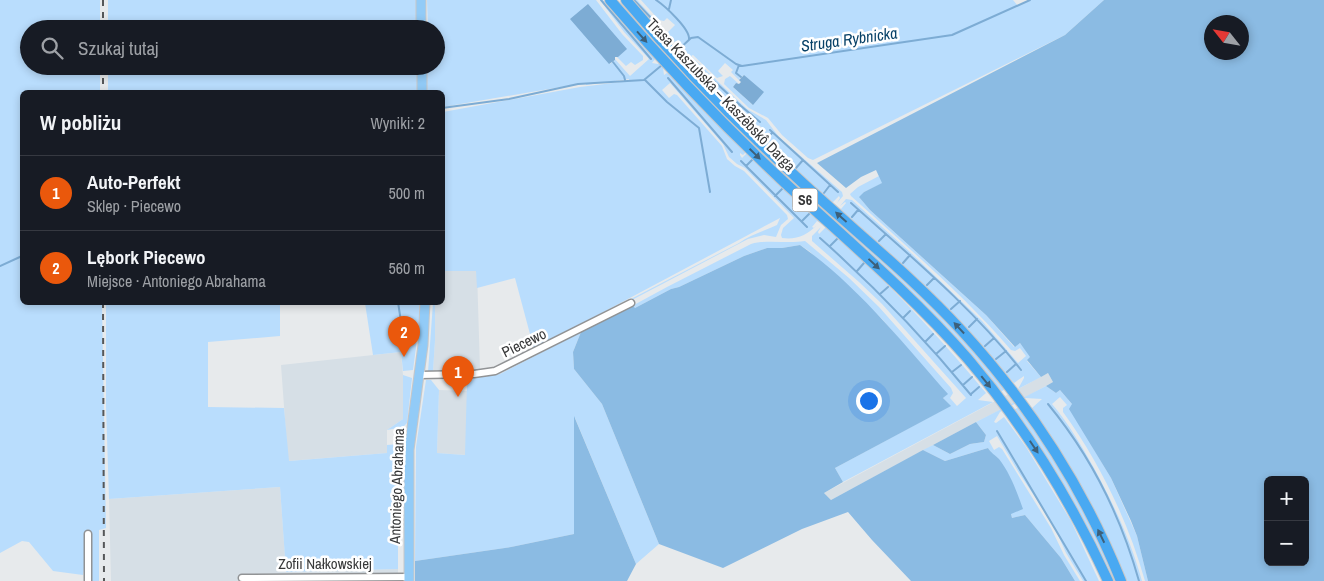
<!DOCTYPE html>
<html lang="pl">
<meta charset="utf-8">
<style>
body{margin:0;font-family:"Archivo Narrow",sans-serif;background:#20242c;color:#f1f3f6}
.controls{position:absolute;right:15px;bottom:15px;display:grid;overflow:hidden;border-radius:8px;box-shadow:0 2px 8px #0003}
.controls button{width:45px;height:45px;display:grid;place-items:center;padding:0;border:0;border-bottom:1px solid #363941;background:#171b24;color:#f1f3f6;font:25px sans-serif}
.compass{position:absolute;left:1204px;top:15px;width:45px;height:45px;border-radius:50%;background:#171b24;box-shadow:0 2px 8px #0003;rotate:301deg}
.you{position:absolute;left:868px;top:400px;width:18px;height:18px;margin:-12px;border:4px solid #fff;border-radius:50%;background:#1a73e8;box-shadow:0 0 0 8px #1a73e833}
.badge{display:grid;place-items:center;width:32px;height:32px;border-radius:50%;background:#ea580c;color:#fff;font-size:16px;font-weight:700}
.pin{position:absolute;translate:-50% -41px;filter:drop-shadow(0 1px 2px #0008)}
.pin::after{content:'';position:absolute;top:26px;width:18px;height:15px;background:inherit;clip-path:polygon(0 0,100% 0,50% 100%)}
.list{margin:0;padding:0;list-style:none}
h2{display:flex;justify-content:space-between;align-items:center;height:65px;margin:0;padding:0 20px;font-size:21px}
h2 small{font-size:16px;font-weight:400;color:#9ea1a6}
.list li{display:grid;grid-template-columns:32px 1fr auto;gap:15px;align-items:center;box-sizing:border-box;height:75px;padding:0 20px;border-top:1px solid #363941}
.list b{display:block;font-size:19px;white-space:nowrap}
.list p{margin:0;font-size:16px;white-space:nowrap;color:#9ea1a6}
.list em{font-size:16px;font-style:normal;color:#9ea1a6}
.icon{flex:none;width:28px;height:28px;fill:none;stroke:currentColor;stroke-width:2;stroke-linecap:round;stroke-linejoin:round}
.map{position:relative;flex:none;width:1324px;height:581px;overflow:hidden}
.search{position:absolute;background:#171b24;box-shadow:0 2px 8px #0003;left:20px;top:20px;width:425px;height:55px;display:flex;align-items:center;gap:12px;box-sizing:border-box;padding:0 18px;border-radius:28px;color:#9ea1a6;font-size:19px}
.panel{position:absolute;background:#171b24;box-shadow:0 2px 8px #0003;left:20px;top:90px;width:425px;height:215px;border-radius:8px}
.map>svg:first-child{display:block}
.built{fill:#d6dfe6}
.green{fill:#b9ddfd}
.forest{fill:#8bbbe3;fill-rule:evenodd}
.water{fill:#7dacd4}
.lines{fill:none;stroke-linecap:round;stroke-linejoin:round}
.stream{stroke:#7dacd4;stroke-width:2}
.minor-casing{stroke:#919395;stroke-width:9}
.major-casing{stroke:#c7c7c8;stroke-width:11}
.highway-casing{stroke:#c7c7c8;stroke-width:12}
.minor{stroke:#fff;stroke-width:6}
.major{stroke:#92cbf7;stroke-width:9}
.highway{stroke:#49a9f2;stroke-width:10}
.rail{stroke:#565758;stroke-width:2;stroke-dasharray:6 6;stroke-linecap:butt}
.oneway{fill:#3d607a}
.labels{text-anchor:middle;stroke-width:5;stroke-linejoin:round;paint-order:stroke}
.shield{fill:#fff;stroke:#737474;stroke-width:1}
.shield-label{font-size:14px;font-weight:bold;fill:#373839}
.street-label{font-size:15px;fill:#373839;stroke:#fff}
.water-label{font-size:16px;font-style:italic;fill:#074167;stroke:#fff}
</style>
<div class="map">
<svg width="1324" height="581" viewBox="0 0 1324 581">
<rect width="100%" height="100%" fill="#e7eaec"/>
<path class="built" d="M 443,271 L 477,271 L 480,370 L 433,372 L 435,341 L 435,303 L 442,302 Z
M 401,352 L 403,375 L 403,419 L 387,430 L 387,453 L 288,461 L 281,365 Z
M 1048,373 L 1053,382 L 1024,398 L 976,422 L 831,500 L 824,493 Z
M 439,390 L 468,391 L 466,455 L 437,453 Z
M 280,487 L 286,572 L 398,569 L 398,581 L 111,581 L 109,499 Z"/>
<path class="green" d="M 0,0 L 100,0 L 100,29 L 29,29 L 29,66 L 100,66 L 100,92 L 22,92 L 22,302 L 102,303 L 106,528 L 99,530 L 99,581 L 88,581 L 88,541 L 83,575 L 53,571 L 29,542 L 22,541 L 0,553 Z
M 108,0 L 417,0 L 417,29 L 108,29 Z
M 427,0 L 596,0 L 622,34 L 643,56 L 643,60 L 635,65 L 631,62 L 626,66 L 616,56 L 588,4 L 610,64 L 615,60 L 614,58 L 630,76 L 649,59 L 624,32 L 600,0 L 603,0 L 653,57 L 655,59 L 652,63 L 658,64 L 676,49 L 676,41 L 672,43 L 670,42 L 632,0 L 637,0 L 667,33 L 675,25 L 667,18 L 664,21 L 659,20 L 641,0 L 1013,0 L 1018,6 L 1030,0 L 1104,0 L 1065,35 L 813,160 L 808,158 L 782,135 L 768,118 L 749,108 L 724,84 L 725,79 L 730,76 L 739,84 L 736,83 L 733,87 L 753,105 L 744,75 L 739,79 L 741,82 L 731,72 L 733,70 L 725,63 L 718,71 L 723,76 L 717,78 L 693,55 L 691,56 L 747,109 L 766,120 L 779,137 L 842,192 L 843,196 L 837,203 L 840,198 L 839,196 L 832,203 L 755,130 L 758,127 L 761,130 L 762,128 L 759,125 L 754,130 L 685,58 L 687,54 L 679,52 L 663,68 L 664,75 L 667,73 L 669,74 L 746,152 L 743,155 L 740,153 L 740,155 L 742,158 L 747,153 L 825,226 L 817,221 L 812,227 L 814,228 L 817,225 C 807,235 797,240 782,238 L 781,235 L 783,228 L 794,218 L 745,168 L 737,164 L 729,157 L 723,144 L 670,83 L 662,90 L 669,98 L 674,94 L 677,95 L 722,146 L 727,159 L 735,166 L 744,171 L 787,215 L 788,219 L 781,225 L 776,237 L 764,235 L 748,239 L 630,301 L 629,300 L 739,243 C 750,235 764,231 777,225 L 780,218 L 534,349 L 515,278 L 477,288 L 476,271 L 443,271 L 443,112 L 580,87 L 629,81 L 629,79 L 586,85 L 586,83 L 578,84 L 443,107 L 442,92 L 108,92 L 108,66 L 436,66 L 436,29 L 428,29 Z
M 676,63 L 950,324 L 1006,389 L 1000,392 L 799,190 L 714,108 L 673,65 Z
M 879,176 L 883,183 L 864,192 L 860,198 L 870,210 L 986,315 L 1014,347 L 1020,343 L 1031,357 L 1027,361 L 1041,377 L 1018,389 L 1024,378 L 1024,376 L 1014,383 L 972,334 L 930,291 L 833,203 L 841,209 L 846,203 L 845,202 L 840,206 L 846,199 L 852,200 L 911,253 L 982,321 L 1018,363 L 1026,356 L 1020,348 L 1015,351 L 1011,350 C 963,294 906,246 851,196 L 850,194 L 858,187 Z
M 821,227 L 818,232 L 819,234 L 826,227 C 884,278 937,334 986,393 L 978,400 L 993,402 L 843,482 L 835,468 L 950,406 L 943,398 L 947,394 L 882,319 L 809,251 L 800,245 L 782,248 L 767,248 L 744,256 L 679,287 L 671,289 L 635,308 L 632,306 L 667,287 L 751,244 C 769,239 786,244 805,241 L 849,278 L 879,307 L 951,388 L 953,393 L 950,398 L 957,406 L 966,398 L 882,304 L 859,282 L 812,241 L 812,236 Z
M 106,303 L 280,303 L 280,336 L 208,342 L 208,407 L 284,408 L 289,461 L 387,453 L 387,445 L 399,444 L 403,446 L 405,450 L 401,450 L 398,454 L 398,569 L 286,572 L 280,487 L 109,499 L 106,406 Z
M 365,303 L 419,303 L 419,324 L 413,370 L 403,371 L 401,352 L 373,355 Z
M 433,303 L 435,303 L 435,341 L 433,372 L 428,372 Z
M 581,332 L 573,352 L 574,369 L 602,404 L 659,544 L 636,564 L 575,418 L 574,534 L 511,547 L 415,561 L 416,447 L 426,380 L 431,380 L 439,390 L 437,453 L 465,455 L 467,383 L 470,379 L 500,374 Z
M 403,375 L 412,378 L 407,423 L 403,427 L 387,430 L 403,419 Z
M 1046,386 L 1056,393 L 1060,390 L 1072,404 L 1093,448 L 1111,478 L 1137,536 L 1148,581 L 1145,581 C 1128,521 1100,463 1063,412 L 1063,408 L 1067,405 L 1060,397 L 1052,404 C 1069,424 1081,445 1094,468 C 1114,505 1131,541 1142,581 L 1127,581 L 1106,535 L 1086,495 L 1032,408 L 1042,399 L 1025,398 L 1000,412 L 994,422 L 996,423 L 1004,417 L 1026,447 L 1071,521 L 1099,581 L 1083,581 L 1066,553 L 1053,524 L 1019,473 L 997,436 L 989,441 L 994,450 L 999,447 L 1002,449 L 1051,528 L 1064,555 L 1080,581 L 1075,581 L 1061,558 L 1025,515 L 1012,518 L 998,458 L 992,454 L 988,448 L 945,461 L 923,450 L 933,445 L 950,454 L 970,444 L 984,442 L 986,435 L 976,422 Z
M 1020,407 L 1063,474 L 1090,522 L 1117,581 L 1113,581 L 1013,410 Z"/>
<path class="forest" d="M 1104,0 L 1324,0 L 1324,581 L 1148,581 L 1137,536 L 1131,521 L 1111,478 L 1069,409 L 1072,404 L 1060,390 L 1056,393 L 1046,386 L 1053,382 L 1048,373 L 1041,377 L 1027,360 L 1030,357 L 1020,343 L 1015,347 L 986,315 L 870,210 L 859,197 L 864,192 L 882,183 L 876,170 L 861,177 L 846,188 L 817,163 L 1065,35 ZM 1242,22 L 1242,52 L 1212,52 L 1212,22 ZM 1268,480 L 1305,480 L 1305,562 L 1268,562 Z
M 800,245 C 857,285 902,342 948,394 L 943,398 L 951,406 L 835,468 L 843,482 L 824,493 L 831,500 L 923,450 L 945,461 L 988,448 C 991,453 995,455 999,459 C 1010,473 1017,492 1023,509 L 1011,514 L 1012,518 L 1025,515 L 1061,558 L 1075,581 L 911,581 L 872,540 L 848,512 L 802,529 L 723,568 L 659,544 L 602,404 L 574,369 L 573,352 L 581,332 L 631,304 L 635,308 L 671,289 L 679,287 L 744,256 L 767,248 L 782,248 Z
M 574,416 L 636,564 L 627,581 L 415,581 L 415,561 L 511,547 L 574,534 Z
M 976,422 L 986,435 L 984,442 L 970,444 L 950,454 L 933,445 Z"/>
<path class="water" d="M 588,4 L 627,49 L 618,57 L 615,57 L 615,60 L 609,64 L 570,19 Z
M 744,75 L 764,92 L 753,105 L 733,87 L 736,83 L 739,84 L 741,82 L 739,80 Z"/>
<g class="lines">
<path class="stream" d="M 601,0 L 651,59
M 634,0 L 672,40
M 656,0 C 665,6 690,29 689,39
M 669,9 L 671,0
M 677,51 L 691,38 L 698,37 L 736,64 L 742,66 L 952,35 L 1030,0
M 688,59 L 689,58 L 741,106 L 760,122
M 613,62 L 624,76 L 625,80
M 675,64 L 678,68
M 739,65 L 736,73 L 741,77
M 668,78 L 732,152
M 645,80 L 667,102 L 699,128 L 710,192
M 442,108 L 509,99 L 578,84 L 644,80 L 662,65
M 770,130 L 838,192
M 766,139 L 772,133
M 741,161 L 807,227
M 746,166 L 752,160
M 796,168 L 803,160
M 824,193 L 830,185
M 775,196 L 782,189
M 851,203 C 910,256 971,306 1021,370
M 852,217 L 858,210
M 802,221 L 809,214
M 820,238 C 874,286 925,339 971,395
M 879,241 L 886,234
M 830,246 L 837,239
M 903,263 L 910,255
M 0,266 L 22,256
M 857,271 L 864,263
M 927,285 L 934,278
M 880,294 L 888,287
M 398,302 L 405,348
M 951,309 L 960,301
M 903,318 L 910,311
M 969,327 L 977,319
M 925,342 L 933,334
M 985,346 L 994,338
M 936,354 L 945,346
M 996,359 L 1006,351
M 952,372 L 961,365
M 1007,372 L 1016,364
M 963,385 L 972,377
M 971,394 L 979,387
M 1048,404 C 1090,455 1121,517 1139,581
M 997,431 L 1086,581"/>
<defs>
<path id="minor" d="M 419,375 L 474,374 L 495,371 L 631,303
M 242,578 L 409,577
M 88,581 L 88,534"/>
<path id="major" d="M 421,0 L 421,29
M 422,66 L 422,92
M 409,581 L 409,450 L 423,345 L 425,302"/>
<path id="highway" d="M 610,0 C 665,64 723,125 784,182 C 847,240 912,295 968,359 C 1025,426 1071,501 1108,581
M 626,0 C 677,61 733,119 792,173 C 848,226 910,274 962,331 C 1029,404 1084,489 1121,581"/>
</defs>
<use href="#minor" class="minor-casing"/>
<use href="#major" class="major-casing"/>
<use href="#highway" class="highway-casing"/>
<use href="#minor" class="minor"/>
<use href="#major" class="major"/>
<use href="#highway" class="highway"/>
<path class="rail" d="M 103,0 L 103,29
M 103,66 L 103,92
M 103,302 L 104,581"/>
</g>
<defs><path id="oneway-solid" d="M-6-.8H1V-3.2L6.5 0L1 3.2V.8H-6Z" transform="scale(1.25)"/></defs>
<g class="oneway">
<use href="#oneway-solid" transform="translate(642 37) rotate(48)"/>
<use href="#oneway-solid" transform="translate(755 154) rotate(44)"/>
<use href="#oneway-solid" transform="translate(841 217) rotate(-138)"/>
<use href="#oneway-solid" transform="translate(874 264) rotate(43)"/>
<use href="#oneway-solid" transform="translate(959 328) rotate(-133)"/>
<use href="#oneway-solid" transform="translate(986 382) rotate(51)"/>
<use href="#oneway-solid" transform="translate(1034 447) rotate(56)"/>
<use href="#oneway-solid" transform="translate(1101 536) rotate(-116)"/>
</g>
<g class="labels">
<rect class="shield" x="792.5" y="188.5" width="25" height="23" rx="4"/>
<g class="shield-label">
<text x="805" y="205">S6</text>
</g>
<g class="street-label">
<text transform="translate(721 95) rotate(46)" y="5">Trasa Kaszubska – Kaszëbskô Darga</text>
<text transform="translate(524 343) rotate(-26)" y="5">Piecewo</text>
<text transform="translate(397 486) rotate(-88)" y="5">Antoniego Abrahama</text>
<text x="325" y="569">Zofii Nałkowskiej</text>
</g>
<g class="water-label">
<text transform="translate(849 39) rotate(-8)" y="6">Struga Rybnicka</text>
</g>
</g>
</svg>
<div class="controls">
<button>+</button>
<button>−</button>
</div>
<svg class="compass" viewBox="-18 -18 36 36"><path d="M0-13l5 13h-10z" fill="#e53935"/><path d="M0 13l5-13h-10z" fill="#9ea1a6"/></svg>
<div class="you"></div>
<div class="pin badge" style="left:458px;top:397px">1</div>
<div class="pin badge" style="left:404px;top:357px">2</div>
<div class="search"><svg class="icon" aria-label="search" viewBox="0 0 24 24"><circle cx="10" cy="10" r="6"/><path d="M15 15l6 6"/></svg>Szukaj tutaj</div>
<section class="panel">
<h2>W pobliżu<small>Wyniki: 2</small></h2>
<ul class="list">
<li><span class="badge">1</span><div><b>Auto-Perfekt</b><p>Sklep · Piecewo</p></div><em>500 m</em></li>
<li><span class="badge">2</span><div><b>Lębork Piecewo</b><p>Miejsce · Antoniego Abrahama</p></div><em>560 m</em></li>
</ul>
</section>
</div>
